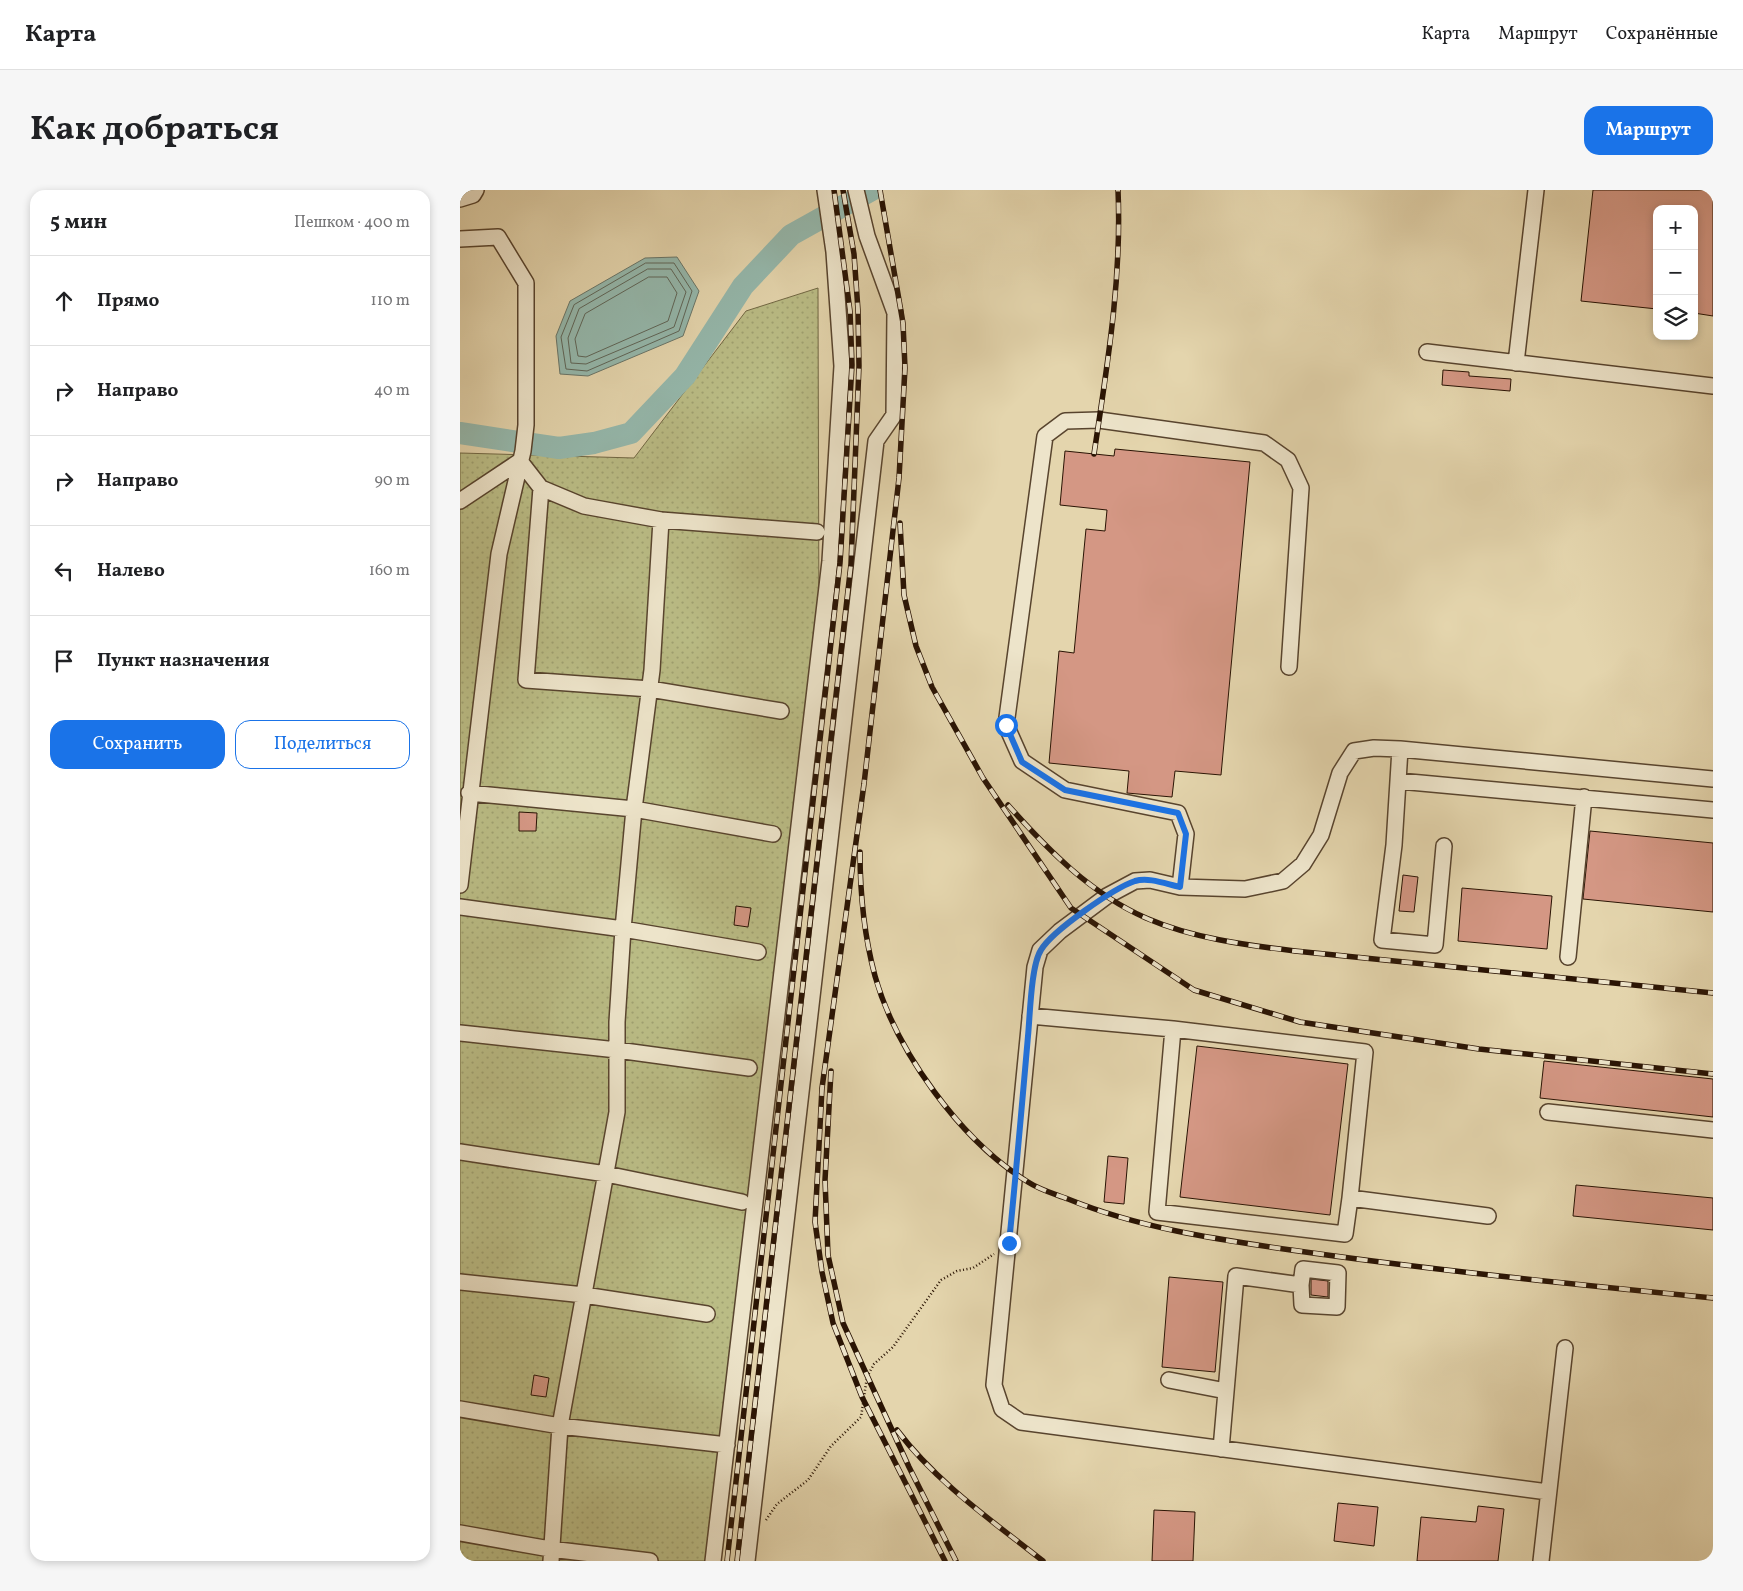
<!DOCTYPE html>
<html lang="ru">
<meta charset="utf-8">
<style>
body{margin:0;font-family:Vollkorn,serif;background:#f6f6f6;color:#202124}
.controls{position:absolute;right:15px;top:15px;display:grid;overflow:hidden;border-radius:10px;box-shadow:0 2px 8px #0003}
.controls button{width:45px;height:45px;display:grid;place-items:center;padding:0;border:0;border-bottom:1px solid #e0e0e0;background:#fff;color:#202124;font:25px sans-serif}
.stop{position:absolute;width:15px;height:15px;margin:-11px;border:4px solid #1a73e8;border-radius:50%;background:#fff}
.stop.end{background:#1a73e8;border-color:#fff;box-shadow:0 1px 5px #0008}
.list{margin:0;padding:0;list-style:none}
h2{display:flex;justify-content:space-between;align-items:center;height:65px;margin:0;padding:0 20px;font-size:21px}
h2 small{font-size:16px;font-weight:400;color:#757577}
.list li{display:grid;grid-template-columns:32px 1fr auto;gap:15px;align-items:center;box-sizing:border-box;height:90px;padding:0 20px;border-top:1px solid #e0e0e0}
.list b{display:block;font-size:19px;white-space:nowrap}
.list em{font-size:16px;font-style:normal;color:#757577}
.actions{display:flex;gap:10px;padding:15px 20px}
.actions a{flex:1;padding:11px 0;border:1px solid #1a73e8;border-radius:15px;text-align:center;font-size:18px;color:#1a73e8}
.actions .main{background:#1a73e8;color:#fff}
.icon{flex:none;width:28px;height:28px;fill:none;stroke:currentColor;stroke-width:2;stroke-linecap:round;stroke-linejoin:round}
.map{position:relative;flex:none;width:1253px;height:1371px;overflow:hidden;border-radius:15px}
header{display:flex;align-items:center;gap:30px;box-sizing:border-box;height:70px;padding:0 25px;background:#fff;border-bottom:1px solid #e0e0e0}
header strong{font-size:24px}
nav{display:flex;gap:28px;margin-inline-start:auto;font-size:18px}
.intro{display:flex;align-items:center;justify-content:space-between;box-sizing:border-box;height:120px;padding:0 30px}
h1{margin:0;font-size:35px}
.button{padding:12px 22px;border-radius:15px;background:#1a73e8;color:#fff;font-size:18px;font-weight:700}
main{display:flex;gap:30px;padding:0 30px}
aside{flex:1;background:#fff;border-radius:15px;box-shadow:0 2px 8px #0003}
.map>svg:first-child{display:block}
.park{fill:url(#park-dots);stroke:#726844}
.water{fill:#95b8ac;stroke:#6a7669}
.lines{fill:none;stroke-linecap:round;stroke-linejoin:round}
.shore{stroke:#606658;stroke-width:1}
.river{stroke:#95b8ac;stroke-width:22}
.building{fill:#d49784;stroke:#2a1404}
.minor-casing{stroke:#58442e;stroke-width:18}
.path{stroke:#2a1404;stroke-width:2.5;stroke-dasharray:1 2.5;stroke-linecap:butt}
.minor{stroke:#ede4ca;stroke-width:15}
.rail-casing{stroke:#2a1404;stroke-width:5.5}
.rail{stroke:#ede4ca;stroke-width:4;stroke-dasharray:11;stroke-linecap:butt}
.route{stroke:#1a73e8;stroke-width:6}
</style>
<header>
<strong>Карта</strong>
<nav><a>Карта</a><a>Маршрут</a><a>Сохранённые</a></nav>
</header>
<div class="intro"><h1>Как добраться</h1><a class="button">Маршрут</a></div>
<main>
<aside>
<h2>5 мин<small>Пешком · 400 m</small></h2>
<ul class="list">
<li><svg class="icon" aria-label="ahead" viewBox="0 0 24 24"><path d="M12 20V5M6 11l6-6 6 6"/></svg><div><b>Прямо</b></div><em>110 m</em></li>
<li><svg class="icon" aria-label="right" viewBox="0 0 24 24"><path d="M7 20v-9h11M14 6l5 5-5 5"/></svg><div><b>Направо</b></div><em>40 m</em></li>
<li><svg class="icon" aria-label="right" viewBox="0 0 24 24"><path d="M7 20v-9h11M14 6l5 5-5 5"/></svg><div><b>Направо</b></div><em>90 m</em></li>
<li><svg class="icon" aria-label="left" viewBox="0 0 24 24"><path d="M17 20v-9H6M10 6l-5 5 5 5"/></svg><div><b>Налево</b></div><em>160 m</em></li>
<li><svg class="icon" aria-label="arrive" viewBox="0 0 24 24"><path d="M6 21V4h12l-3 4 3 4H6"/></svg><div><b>Пункт назначения</b></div></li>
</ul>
<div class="actions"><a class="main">Сохранить</a><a>Поделиться</a></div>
</aside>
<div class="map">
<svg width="1253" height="1371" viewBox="0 0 1253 1371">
<defs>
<pattern id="park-dots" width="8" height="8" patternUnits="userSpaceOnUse" patternTransform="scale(1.25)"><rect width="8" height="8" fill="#babc85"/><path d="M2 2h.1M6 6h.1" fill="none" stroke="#a0a171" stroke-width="1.8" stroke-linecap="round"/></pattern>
</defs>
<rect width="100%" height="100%" fill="#e4d5ad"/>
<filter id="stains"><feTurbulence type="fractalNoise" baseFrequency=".004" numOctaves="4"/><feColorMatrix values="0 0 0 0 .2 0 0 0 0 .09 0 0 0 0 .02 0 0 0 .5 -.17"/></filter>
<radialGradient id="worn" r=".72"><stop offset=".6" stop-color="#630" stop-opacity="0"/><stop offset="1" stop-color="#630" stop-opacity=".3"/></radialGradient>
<path class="park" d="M 358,98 L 359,455 L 248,1371 L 0,1371 L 0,263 L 174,268 L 286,121 Z"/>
<path class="water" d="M 217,67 L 239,101 L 223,146 L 128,186 L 100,184 L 96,146 L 110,111 L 185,68 Z"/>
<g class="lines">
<path class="shore" d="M 186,73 L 214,73 L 232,101 L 219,141 L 127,181 L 106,179 L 101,147 L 114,115 Z
M 188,79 L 211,79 L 226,102 L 214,137 L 126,174 L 111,173 L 108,148 L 119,119 Z
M 189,87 L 207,87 L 217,103 L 208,131 L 126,167 L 118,166 L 115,149 L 125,124 Z"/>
<path class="river" d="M 0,243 L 99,258 L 134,253 L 171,243 L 225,186 L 283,96 L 331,45 L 412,0"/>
</g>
<path class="building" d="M 1133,0 L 1253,0 L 1253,126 L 1234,123 L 1234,19 L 1197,19 L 1197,119 L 1121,111 Z
M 983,180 L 1009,182 L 1009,186 L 1051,189 L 1050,201 L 982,195 Z
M 655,259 L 790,272 L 761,585 L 715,581 L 712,607 L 667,603 L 669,581 L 589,573 L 599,461 L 614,463 L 626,339 L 645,341 L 647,320 L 600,315 L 605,261 L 654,266 Z
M 59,622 L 77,623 L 76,641 L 59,641 Z
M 1130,641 L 1253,653 L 1253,722 L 1123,709 Z
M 943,685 L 958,687 L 954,722 L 939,721 Z
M 1002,698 L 1092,706 L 1087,759 L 998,751 Z
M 276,716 L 291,718 L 288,737 L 274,735 Z
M 737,856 L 888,874 L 870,1025 L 720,1007 Z
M 1084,871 L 1253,889 L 1253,927 L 1080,908 Z
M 648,966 L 668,968 L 664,1014 L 644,1012 Z
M 1116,995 L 1253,1008 L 1253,1040 L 1113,1026 Z
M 709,1087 L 763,1092 L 755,1182 L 702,1177 Z
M 851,1089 L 868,1091 L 868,1107 L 851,1105 Z
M 74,1185 L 89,1188 L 86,1207 L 71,1205 Z
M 878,1313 L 918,1317 L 914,1356 L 874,1351 Z
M 1018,1316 L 1044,1319 L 1038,1371 L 957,1371 L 961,1327 L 1016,1332 Z
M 694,1320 L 735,1322 L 733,1371 L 692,1371 Z"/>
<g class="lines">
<defs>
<path id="minor" d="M 0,9 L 13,5 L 16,0
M 0,49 L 38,47 L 66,93 L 66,235 L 63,261 L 39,364 L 0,695
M 967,162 L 1253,196
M 1056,173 L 1076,0
M 81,298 L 66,490 L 190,499 L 321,521
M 0,311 L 60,271 L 81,298 L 124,316 L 201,330 L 357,342
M 940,559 L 934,655 L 922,750 L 975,755 L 984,656
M 939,591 L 1253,620
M 9,603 L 174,619 L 313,644
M 720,697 L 726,644 L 718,623 L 605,600 L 562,571 L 546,535 L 585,246 L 605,231 L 639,230 L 804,253 L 828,270 L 841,298 L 829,477
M 0,717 L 163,739 L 298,762
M 1108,767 L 1124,607
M 570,826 L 713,839 L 697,1022 L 885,1044 L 890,1008 L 1028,1026
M 713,839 L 905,862 L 890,1008
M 0,843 L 157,860 L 289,878
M 1088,922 L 1253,940
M 0,962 L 146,984 L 282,1012
M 0,1092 L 124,1105 L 247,1124
M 709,1190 L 766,1201
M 0,1219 L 100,1236 L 267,1255
M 761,1259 L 776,1086 L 841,1095 L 842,1115 L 877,1117 L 878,1083 L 843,1079 L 841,1095
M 1088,1302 L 561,1232 L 542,1219 L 534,1195 L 575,777 L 580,760 L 600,741 L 647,706 L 675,691 L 690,690 L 720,697 L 785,699 L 823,691 L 843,674 L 861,645 L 880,583 L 894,561 L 914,558 L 940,559 L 1253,589
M 0,1343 L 90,1359 L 190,1371
M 91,1371 L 100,1236 L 157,922 L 157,832 L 163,739 L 174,619 L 192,480 L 201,330
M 253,1371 L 370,371 L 382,176 L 374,62 L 365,0
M 287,1371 L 416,251 L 434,225 L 435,123 L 407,46 L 396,0
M 1081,1371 L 1105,1158"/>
</defs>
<use href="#minor" class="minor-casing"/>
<path class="path" d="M 306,1330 L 317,1314 L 348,1290 L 371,1256 L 401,1227 L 407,1187 L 414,1174 L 433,1157 L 481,1090 L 497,1081 L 513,1078 L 534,1064"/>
<use href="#minor" class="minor"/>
<defs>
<path id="rail" d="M 420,0 L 443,133 L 445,178 L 439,288 L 404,594 L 362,898 L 355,1032 L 362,1082 L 373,1133 L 402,1207 L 485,1371
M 634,264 C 647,177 662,89 658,0
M 440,333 L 444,405 L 456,456 L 472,497 L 523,588 L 611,718 L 734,800 L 840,832 L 1019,859 L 1253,884
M 548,615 C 587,659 631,704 686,728 C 732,748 785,755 835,761 L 1253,803
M 400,662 C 400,704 404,745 415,786 C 436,861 501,951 568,992 C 580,1000 595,1004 608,1009 C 679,1038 755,1049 831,1060 C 971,1080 1112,1094 1253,1108
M 371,881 L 365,990 L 368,1065 L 383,1133 L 449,1277 L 496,1371
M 437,1240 C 477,1293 531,1330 583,1371
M 267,1371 L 380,373 L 392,175 L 390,121 L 374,0
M 277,1371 L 391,374 L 399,176 L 398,120 L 394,64 L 383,0"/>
</defs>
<use href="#rail" class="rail-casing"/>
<use href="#rail" class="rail"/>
</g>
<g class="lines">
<path class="route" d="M 546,535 L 562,572 L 605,600 L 718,623 L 726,644 L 720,697 C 706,694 689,687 675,691 C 654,698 592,741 581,760 C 571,775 570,826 568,846 C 562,915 556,984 549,1053"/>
</g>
<rect width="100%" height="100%" filter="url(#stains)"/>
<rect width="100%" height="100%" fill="url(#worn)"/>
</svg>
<div class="controls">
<button>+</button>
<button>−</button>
<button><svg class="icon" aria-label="layers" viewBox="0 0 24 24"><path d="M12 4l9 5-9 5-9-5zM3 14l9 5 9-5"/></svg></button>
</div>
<div class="stop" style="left:546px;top:535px"></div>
<div class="stop end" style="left:549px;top:1053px"></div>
</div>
</main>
